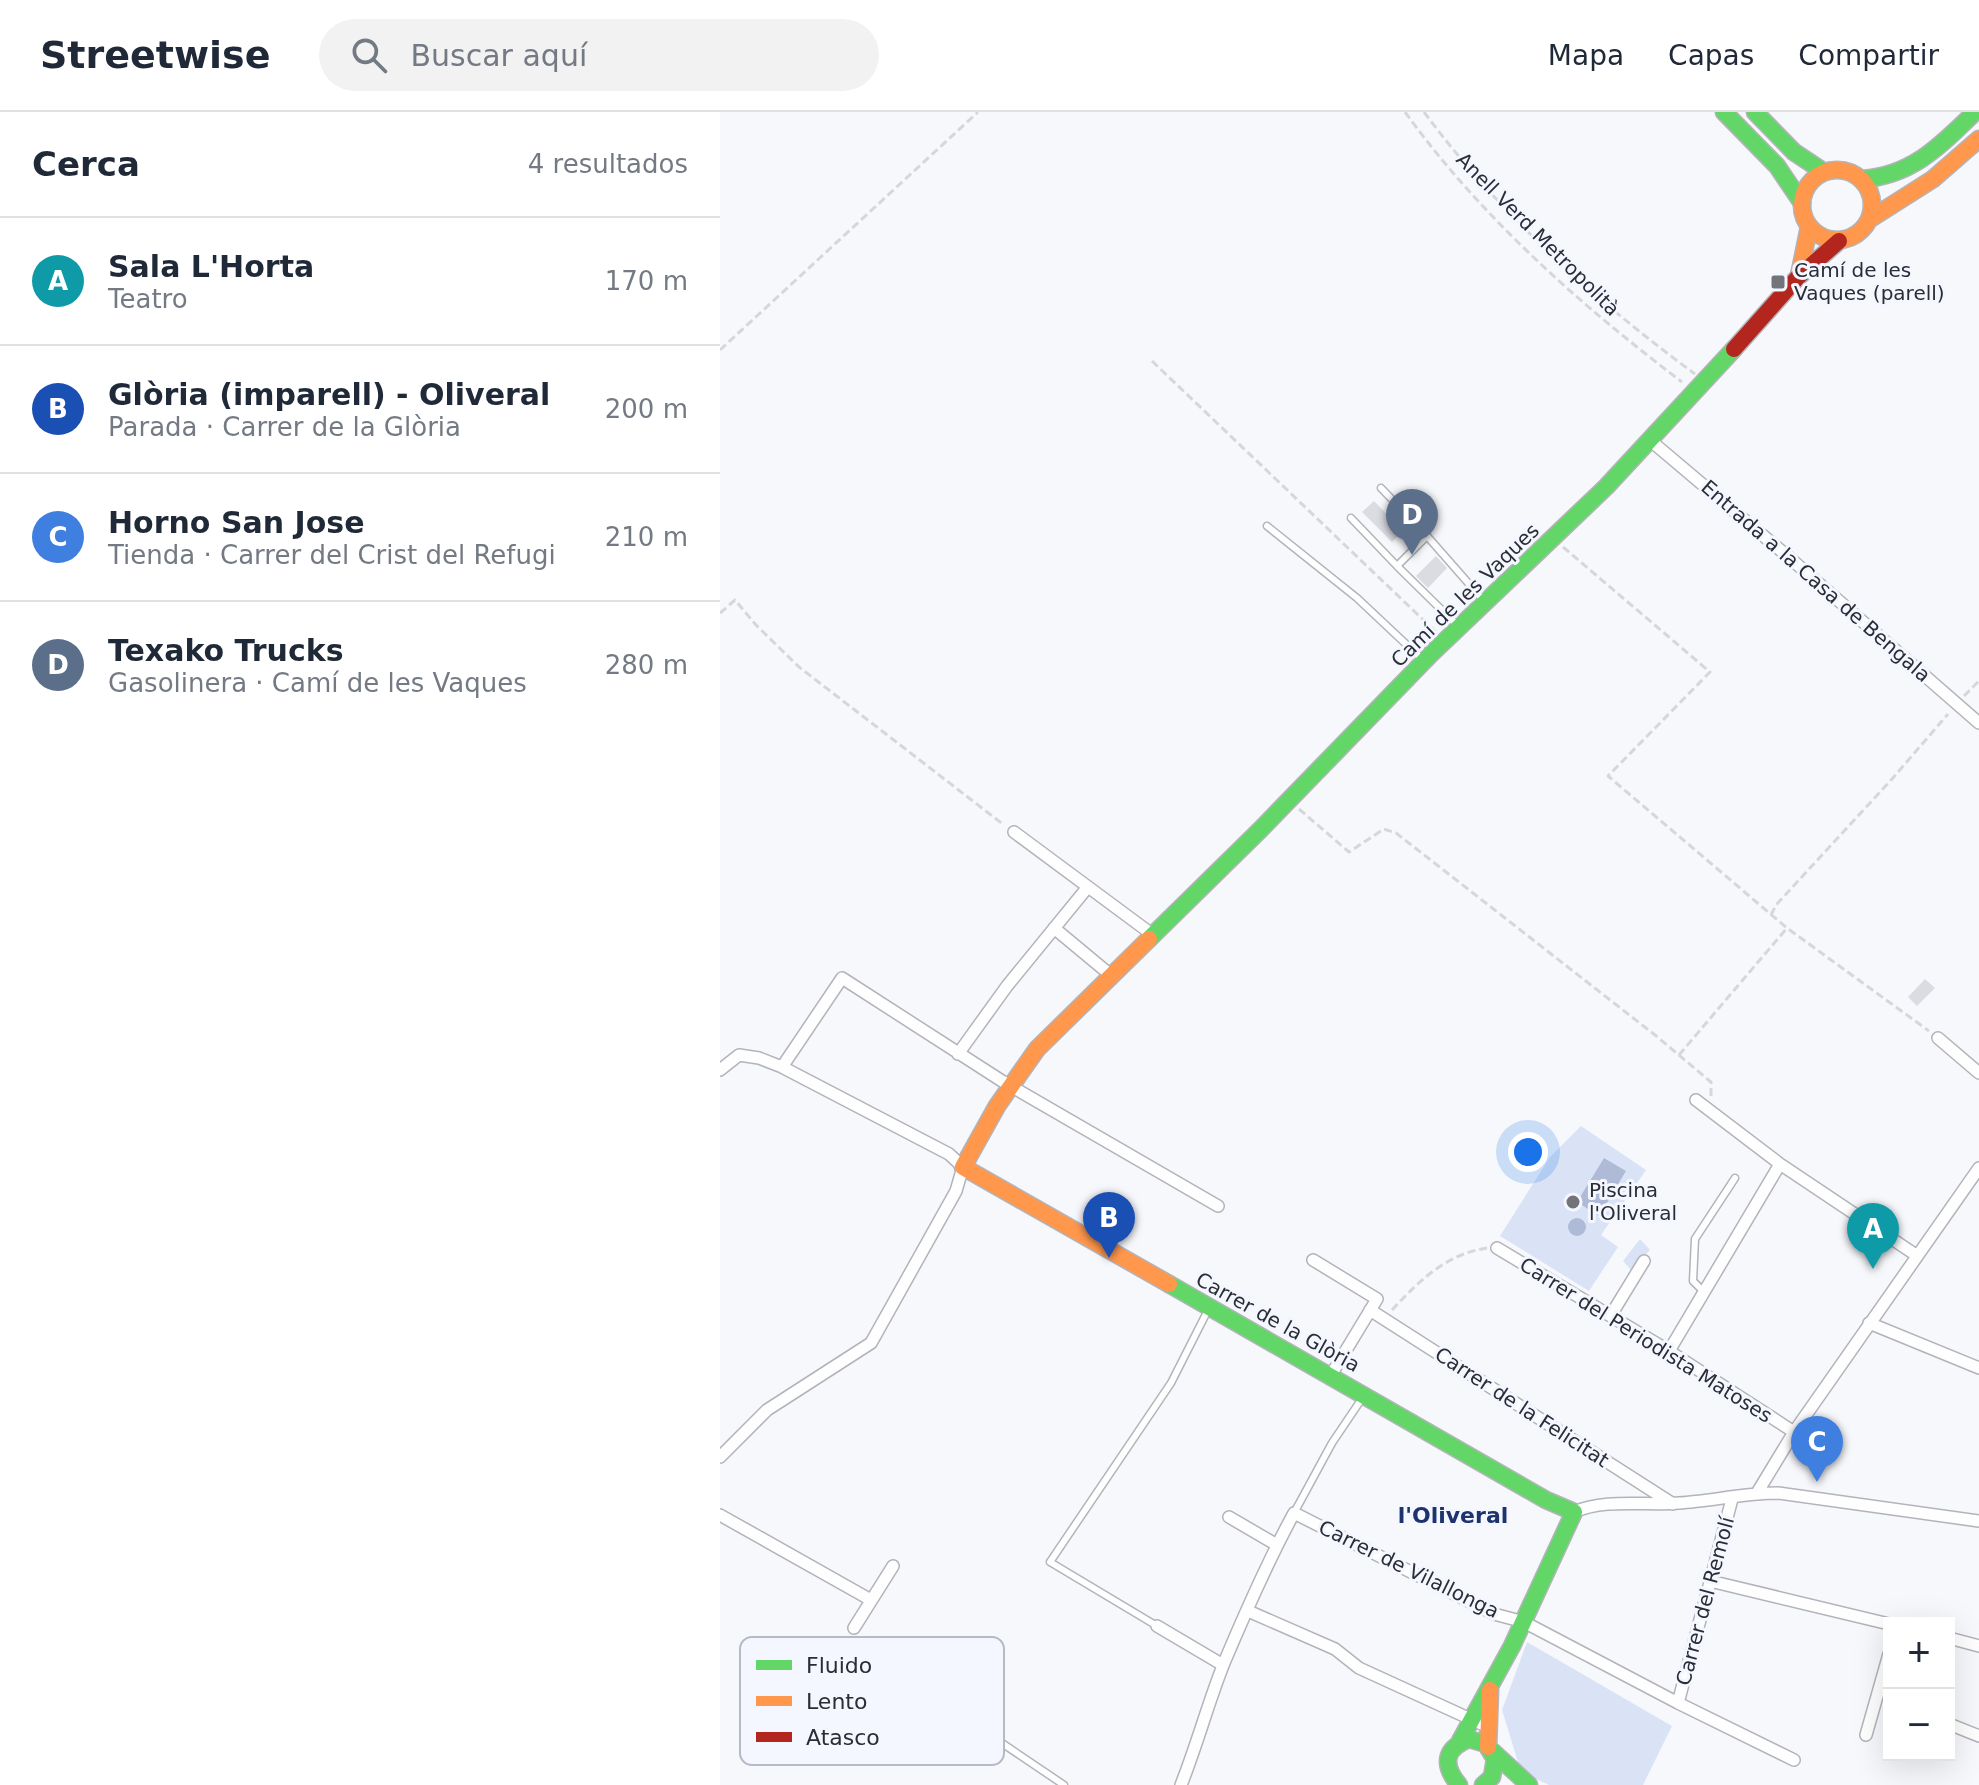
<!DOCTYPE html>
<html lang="es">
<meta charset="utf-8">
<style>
body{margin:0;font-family:"DejaVu Sans",sans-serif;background:#f2f2f3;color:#1f2937}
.controls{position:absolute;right:24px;bottom:24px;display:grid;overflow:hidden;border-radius:0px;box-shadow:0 8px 32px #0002}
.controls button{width:72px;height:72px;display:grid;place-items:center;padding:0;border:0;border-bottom:2px solid #e0e1e3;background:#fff;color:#1f2937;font:40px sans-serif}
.you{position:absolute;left:808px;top:1040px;width:28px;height:28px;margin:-20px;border:6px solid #fff;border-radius:50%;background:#1a73e8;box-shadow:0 0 0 12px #1a73e833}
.badge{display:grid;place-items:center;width:52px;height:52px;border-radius:50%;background:#1a73e8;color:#fff;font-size:26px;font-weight:700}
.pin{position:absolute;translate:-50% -66px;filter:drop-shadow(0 2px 4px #0008)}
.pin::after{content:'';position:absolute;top:42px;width:28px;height:24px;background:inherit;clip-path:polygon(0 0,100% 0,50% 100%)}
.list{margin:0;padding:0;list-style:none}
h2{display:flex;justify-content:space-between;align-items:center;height:104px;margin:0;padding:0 32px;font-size:34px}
h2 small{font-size:26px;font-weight:400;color:#747a83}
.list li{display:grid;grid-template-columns:52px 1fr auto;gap:24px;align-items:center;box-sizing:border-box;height:128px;padding:0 32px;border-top:2px solid #e0e1e3}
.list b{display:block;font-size:30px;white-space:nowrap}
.list p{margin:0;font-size:26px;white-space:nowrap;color:#747a83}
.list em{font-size:26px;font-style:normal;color:#747a83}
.icon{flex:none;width:44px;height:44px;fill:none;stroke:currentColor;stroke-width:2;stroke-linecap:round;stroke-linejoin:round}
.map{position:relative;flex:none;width:1259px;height:1673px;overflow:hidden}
header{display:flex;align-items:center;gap:48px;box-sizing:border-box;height:112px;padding:0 40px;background:#fff;border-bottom:2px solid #e0e1e3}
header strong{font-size:38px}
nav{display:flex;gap:44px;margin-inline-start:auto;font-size:28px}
.search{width:560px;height:72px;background:#f2f2f3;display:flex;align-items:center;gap:20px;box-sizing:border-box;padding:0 28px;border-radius:44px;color:#747a83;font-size:30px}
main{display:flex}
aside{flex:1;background:#fff}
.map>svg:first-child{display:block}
.green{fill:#dae3f6}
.water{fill:#afbbd6}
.building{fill:#dadce2}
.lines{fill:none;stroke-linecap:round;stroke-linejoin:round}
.lane-casing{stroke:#b2b4b9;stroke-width:9}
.street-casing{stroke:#b2b4b9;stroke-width:14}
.fast-casing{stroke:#b2b4b9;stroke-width:19}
.slow-casing{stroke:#b2b4b9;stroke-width:19}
.jam-casing{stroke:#b2b4b9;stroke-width:19}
.path{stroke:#d6d7d8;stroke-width:3;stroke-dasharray:8 4;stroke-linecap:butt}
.lane{stroke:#fefeff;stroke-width:6}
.street{stroke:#fefeff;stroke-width:11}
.fast{stroke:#63d668;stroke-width:16}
.slow{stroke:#ff974d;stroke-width:16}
.jam{stroke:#b3261e;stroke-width:16}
.poi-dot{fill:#72747a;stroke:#f4f7ff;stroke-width:3}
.labels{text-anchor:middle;stroke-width:6;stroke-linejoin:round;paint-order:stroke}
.street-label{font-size:20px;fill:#2a2d34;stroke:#f4f7ff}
.poi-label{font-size:20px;fill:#2a2d34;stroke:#f4f7ff;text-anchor:start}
.neighbourhood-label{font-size:22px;font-weight:bold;fill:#1e336b;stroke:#f4f7ff}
.key{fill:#f4f7ff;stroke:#b7bac2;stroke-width:2}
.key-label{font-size:22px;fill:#2a2d34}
</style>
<header>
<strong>Streetwise</strong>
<div class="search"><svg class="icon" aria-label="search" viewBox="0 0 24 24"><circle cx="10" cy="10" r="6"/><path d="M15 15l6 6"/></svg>Buscar aquí</div>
<nav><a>Mapa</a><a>Capas</a><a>Compartir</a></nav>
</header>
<main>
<aside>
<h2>Cerca<small>4 resultados</small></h2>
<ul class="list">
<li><span class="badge" style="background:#0f9aa8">A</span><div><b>Sala L'Horta</b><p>Teatro</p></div><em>170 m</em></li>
<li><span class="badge" style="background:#1a4fb4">B</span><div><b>Glòria (imparell) - Oliveral</b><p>Parada · Carrer de la Glòria</p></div><em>200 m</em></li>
<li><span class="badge" style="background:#3f7fe0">C</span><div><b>Horno San Jose</b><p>Tienda · Carrer del Crist del Refugi</p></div><em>210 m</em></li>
<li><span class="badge" style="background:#5c6f8a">D</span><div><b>Texako Trucks</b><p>Gasolinera · Camí de les Vaques</p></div><em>280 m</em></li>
</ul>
</aside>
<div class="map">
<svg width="1259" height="1673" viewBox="0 0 1259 1673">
<rect width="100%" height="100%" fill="#f7f8fc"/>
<path class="green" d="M 861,1014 L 926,1058 L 881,1123 L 898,1135 L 869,1179 L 780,1124 L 830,1045 Z
M 920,1127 L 930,1138 L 911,1158 L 903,1149 Z
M 807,1530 L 952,1614 L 923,1673 L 829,1673 L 801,1660 L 782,1598 Z"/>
<path class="water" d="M 884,1046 L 906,1059 L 879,1104 L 857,1090 Z
M848 1115a9 9 0 1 1 18 0a9 9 0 1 1-18 0Z"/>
<path class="building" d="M 654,389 L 683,419 L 672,430 L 642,400 Z
M 716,444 L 727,456 L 708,476 L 696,464 Z
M 1205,867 L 1215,876 L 1197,894 L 1188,885 Z"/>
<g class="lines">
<defs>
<path id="lane" d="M 661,376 L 707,424
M 631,406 L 677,454
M 547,414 L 637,486 L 704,549
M 739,515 L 677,454 L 707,424 L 764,489
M 984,1180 L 973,1169 L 975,1127 L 1015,1066
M 574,1401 L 612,1331 L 643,1285
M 437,1514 L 330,1450 L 451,1271 L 489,1196
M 264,1619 L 344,1673"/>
<path id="street" d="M 931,329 L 1072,448 L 1259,611
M 294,720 L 433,823
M 334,816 L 393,865
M 1218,926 L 1259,961
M 238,942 L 287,874 L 367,776
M 62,955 L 122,866 L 282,969 L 498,1094
M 0,958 L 19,943 L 39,946 L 62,955 L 229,1042 L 243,1055 L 236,1079 L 151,1231 L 47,1298 L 0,1345
M 976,988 L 1060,1052 L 1196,1143
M 777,1136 L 949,1239 L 1074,1320
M 593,1148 L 657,1187 L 611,1263
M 650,1198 L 953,1392
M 891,1203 L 924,1149
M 1149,1211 L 1259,1256
M 949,1239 L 1060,1052
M 1037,1381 L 1074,1320 L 1259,1056
M 854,1400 C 886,1386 924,1394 959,1391 C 991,1389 1025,1381 1058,1381 L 1259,1409
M 0,1403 L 151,1488
M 509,1405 L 557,1433
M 990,1469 L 1169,1512
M 528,1499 L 615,1537 L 639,1556 L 768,1615
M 437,1514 L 503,1553
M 134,1516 L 173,1454
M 1229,1526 L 1259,1534
M 958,1591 L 1012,1387
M 1229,1612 L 1259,1624
M 1146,1623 L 1169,1542
M 461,1673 C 477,1633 488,1591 504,1551 C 525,1501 548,1449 574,1401 L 774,1502 L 804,1510 L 958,1591 L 1074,1648"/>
<path id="fast" d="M 1004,0 L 1057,54 L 1082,91
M 1035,0 L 1074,40 L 1104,60
M 1142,67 C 1192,64 1221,33 1255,0
M 429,827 L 540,718 L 711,542 L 886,375 L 1014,237
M 449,1172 L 826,1388 L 854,1400 L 792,1534 L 740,1629
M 772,1639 L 809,1673
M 739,1673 C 723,1654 723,1637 749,1627 L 766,1632 L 775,1647 L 772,1665 L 763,1673"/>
<path id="slow" d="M1082 93a35 35 0 1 1 70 0a35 35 0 1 1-70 0Z
M 1150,107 L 1213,67 L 1259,27
M 1079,164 L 1089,115
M 429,827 L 317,937 L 277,994 L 243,1055 L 449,1172
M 768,1635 L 770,1578"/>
<path id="jam" d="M 1014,237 L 1078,165 L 1119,129"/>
</defs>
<use href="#lane" class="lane-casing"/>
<use href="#street" class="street-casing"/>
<use href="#fast" class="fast-casing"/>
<use href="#slow" class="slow-casing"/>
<use href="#jam" class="jam-casing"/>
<path class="path" d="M 685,0 C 761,105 859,192 962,270
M 704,0 C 779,101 874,188 975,262
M 0,238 L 258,0
M 432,249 L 716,520
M 843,435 L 990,560 L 888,664 L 1067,816 L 1209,919
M 0,501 L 15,488 L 36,513 L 79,555 L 284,713
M 1244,584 L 1259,569
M 579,697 L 629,740 L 664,717 L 676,721 L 935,923 L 991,970 L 991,984
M 1051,803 L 1056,793 L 1172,667 L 1228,602
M 959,943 L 1067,816
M 672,1198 C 699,1169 726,1142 767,1136
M 142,1526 L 185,1555"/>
<use href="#lane" class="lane"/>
<use href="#street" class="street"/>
<use href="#fast" class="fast"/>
<use href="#slow" class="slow"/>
<use href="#jam" class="jam"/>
</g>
<g class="poi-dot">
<rect x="1050" y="162" width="16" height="16" rx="4"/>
<circle cx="853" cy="1090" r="8"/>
</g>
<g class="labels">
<g class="street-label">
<text transform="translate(818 122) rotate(45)" y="7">Anell Verd Metropolità</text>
<text transform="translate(1096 469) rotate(41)" y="7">Entrada a la Casa de Bengala</text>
<text transform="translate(745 483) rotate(-44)" y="7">Camí de les Vaques</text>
<text transform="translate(558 1210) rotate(29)" y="7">Carrer de la Glòria</text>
<text transform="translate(926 1228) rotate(32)" y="7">Carrer del Periodista Matoses</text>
<text transform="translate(802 1295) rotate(33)" y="7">Carrer de la Felicitat</text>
<text transform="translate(689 1457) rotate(26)" y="7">Carrer de Vilallonga</text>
<text transform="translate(985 1489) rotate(-75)" y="7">Carrer del Remolí</text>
</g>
<g class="poi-label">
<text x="1074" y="165">Camí de les<tspan x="1074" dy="23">Vaques (parell)</tspan></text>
<text x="869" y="1085">Piscina<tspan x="869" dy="23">l'Oliveral</tspan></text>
</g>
<g class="neighbourhood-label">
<text x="733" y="1411">l'Oliveral</text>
</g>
</g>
<rect x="20" y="1525" width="264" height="128" rx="12" class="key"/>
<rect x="36" y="1548" width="36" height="10" fill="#63d668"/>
<rect x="36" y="1584" width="36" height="10" fill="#ff974d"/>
<rect x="36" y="1620" width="36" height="10" fill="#b3261e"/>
<g class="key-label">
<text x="86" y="1561">Fluido</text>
<text x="86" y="1597">Lento</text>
<text x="86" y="1633">Atasco</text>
</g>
</svg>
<div class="controls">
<button>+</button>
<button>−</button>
</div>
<div class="you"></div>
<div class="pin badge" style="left:1153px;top:1157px;background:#0f9aa8">A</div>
<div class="pin badge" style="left:389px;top:1146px;background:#1a4fb4">B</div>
<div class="pin badge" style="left:1097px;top:1370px;background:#3f7fe0">C</div>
<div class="pin badge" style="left:692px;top:443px;background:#5c6f8a">D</div>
</div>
</main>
